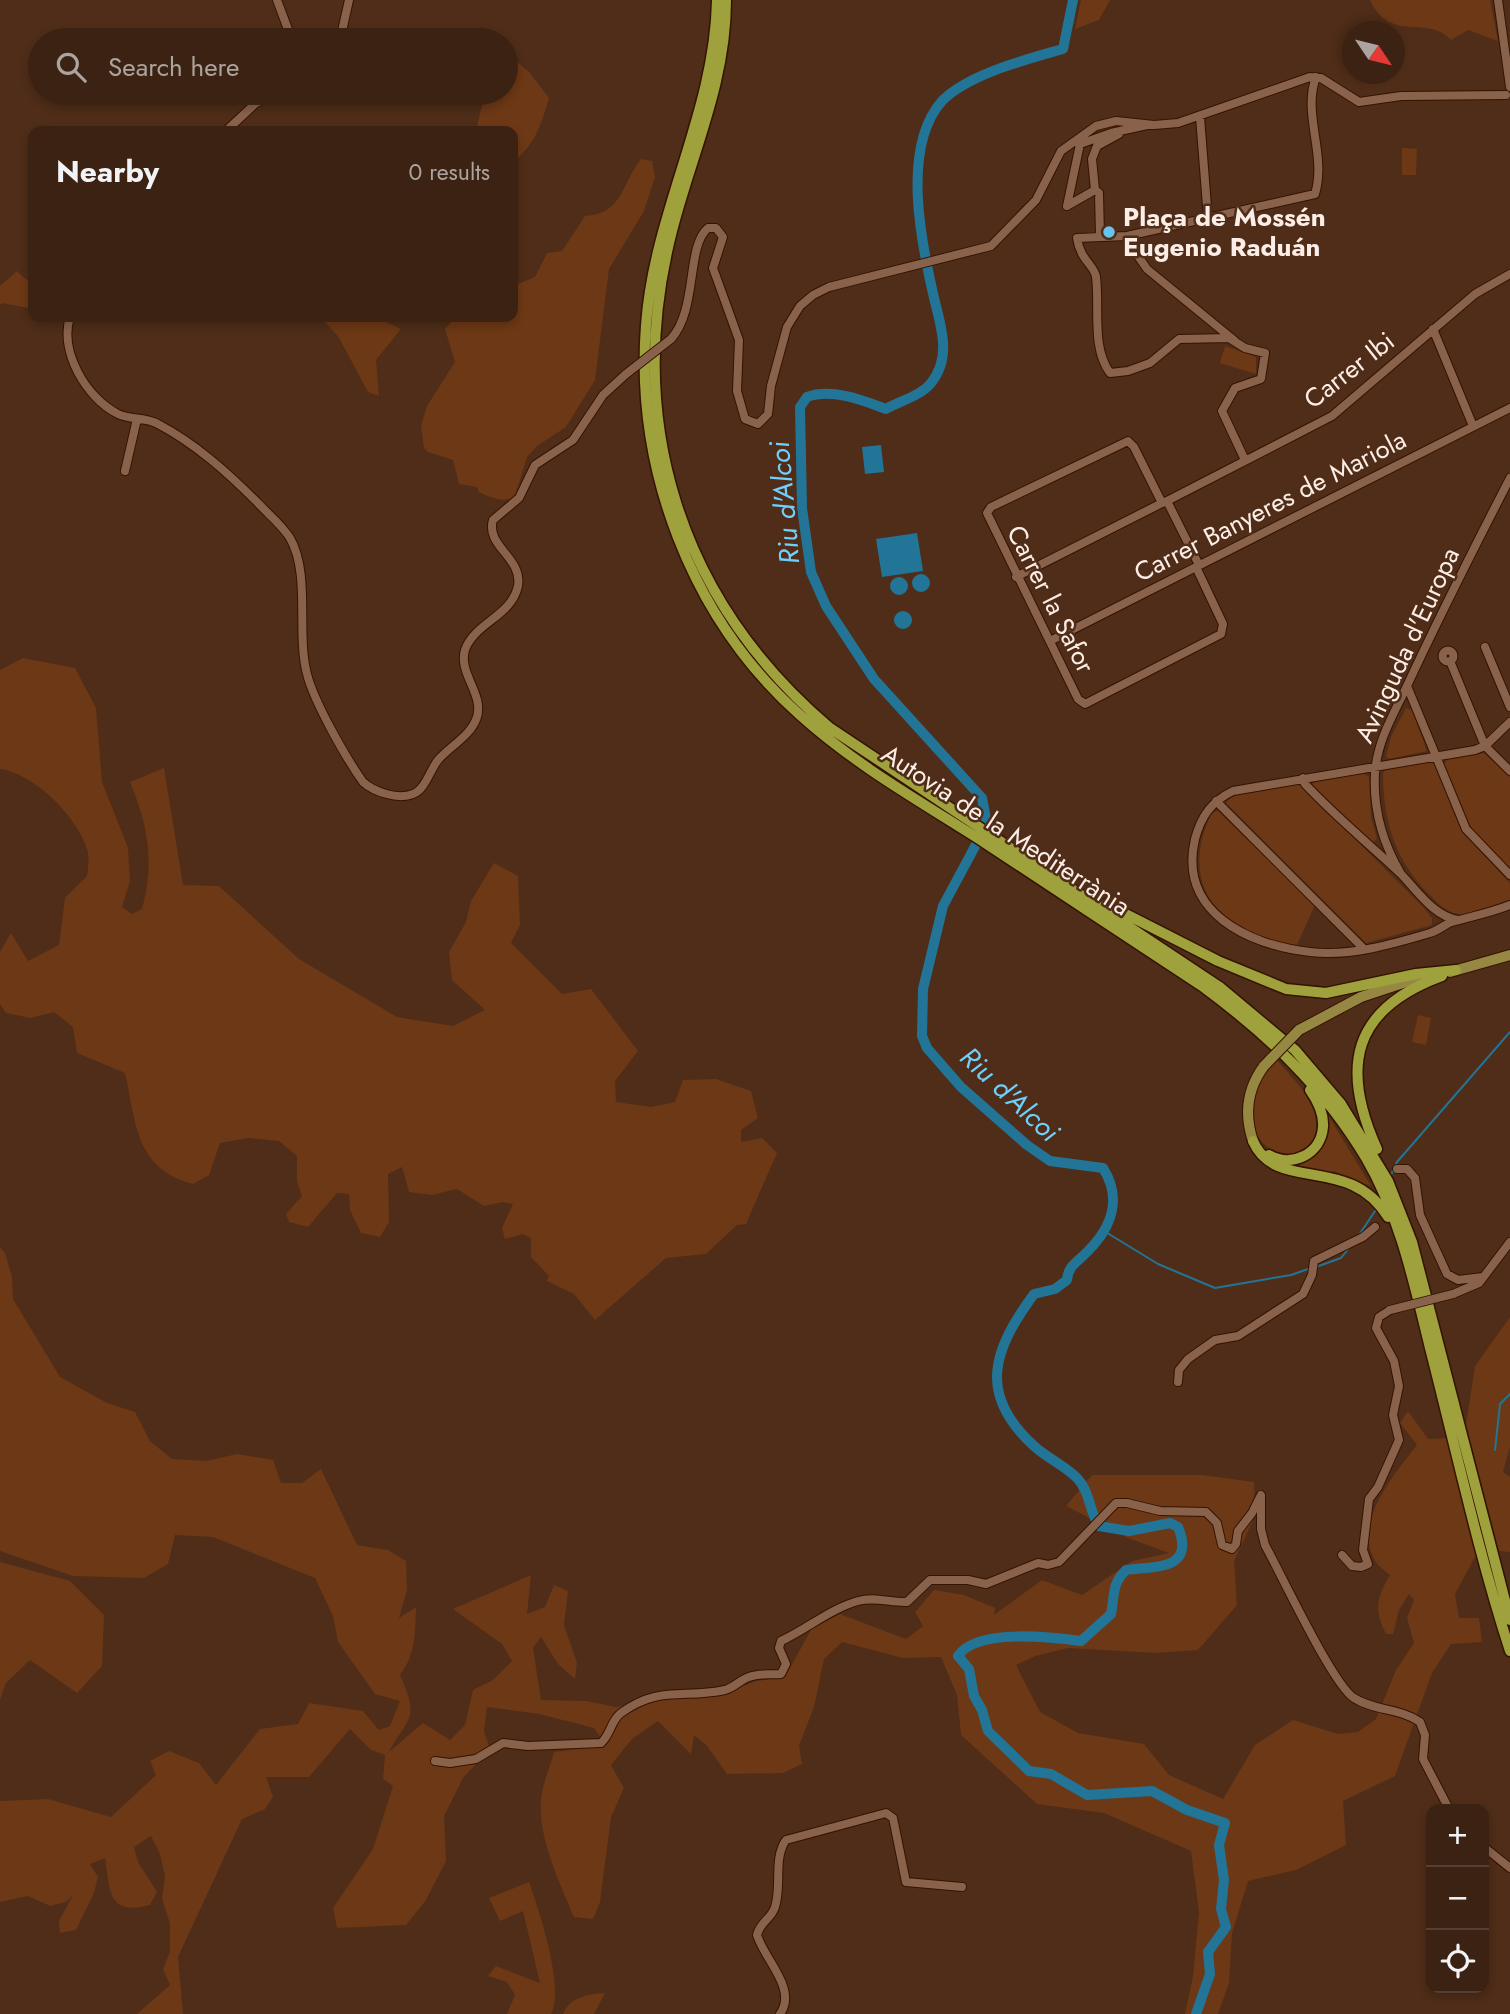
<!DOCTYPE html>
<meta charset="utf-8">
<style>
body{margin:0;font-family:Jost,sans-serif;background:#462f20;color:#f1f3f6}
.controls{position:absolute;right:21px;bottom:21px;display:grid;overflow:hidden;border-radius:14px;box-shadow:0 4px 10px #0003}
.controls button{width:63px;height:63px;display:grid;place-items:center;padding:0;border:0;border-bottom:2px solid #543f32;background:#3b2212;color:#f1f3f6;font:35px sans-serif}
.compass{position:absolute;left:1342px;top:21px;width:63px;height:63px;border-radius:50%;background:#3b2212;box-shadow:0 4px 10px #0003;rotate:125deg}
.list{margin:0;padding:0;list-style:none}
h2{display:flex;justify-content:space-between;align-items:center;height:91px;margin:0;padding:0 28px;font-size:30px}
h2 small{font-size:23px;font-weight:400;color:#aca49f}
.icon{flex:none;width:38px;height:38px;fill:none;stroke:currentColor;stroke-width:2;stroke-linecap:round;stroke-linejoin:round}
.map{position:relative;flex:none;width:1510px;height:2014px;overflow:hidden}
.search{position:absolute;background:#3b2212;box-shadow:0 4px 10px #0003;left:28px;top:28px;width:490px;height:77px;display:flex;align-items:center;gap:18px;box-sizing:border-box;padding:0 24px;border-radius:38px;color:#aca49f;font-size:26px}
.panel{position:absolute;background:#3b2212;box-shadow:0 4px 10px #0003;left:28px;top:126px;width:490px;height:196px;border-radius:14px}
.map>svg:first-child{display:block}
.green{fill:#6d3815}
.water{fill:#227597}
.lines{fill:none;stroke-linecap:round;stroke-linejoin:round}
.stream{stroke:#227597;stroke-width:2}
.river{stroke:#227597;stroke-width:10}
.minor-casing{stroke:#341300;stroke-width:10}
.major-casing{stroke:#341300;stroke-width:12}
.highway-casing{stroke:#341300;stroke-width:13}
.minor{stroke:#89624c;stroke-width:8}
.major{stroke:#968842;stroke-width:10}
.highway{stroke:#9fa13c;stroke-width:10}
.minor-bridge-casing{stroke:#341300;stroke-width:10;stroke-linecap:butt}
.major-bridge-casing{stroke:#341300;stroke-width:12;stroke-linecap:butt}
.minor-bridge{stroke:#89624c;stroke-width:8}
.major-bridge{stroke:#968842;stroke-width:10}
.poi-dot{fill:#67c4f0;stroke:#4f2d18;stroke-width:2.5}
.labels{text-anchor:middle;stroke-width:5;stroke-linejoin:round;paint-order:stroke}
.poi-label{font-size:26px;font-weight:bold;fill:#fceee7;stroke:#4f2d18;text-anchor:start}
.street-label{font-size:26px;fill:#fceee7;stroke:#4f2d18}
.water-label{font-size:28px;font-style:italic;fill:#70d0fd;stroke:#4f2d18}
</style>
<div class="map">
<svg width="1510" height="2014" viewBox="0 0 1510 2014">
<rect width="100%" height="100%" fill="#4f2d18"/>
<path class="green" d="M 1081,0 L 1110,0 L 1099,20 L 1075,29 Z
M 1370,0 L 1490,0 L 1498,41 L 1468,30 L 1451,40 C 1428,14 1390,44 1370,0 Z
M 506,52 L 530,73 L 549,98 C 541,125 535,145 513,162 L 513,131 L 476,131 L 485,93 L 506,93 Z
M 1402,148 L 1417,149 L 1416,175 L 1402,175 Z
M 641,159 L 652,161 L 655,177 L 644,211 L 609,269 L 595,380 L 566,427 L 537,446 L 527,457 L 515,496 C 505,504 489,497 479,492 L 477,487 L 459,484 L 453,460 L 428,452 L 424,448 L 421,426 L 427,406 L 455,362 L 445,329 L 456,317 L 513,317 L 513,286 L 535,277 L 547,253 L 562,251 L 585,216 C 623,214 621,184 641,159 Z
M 17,271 L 33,286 L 33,309 L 2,303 L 0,305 L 0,286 Z
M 278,317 L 376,317 L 401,329 L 376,360 L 379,396 L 368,392 L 338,336 L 322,319 Z
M 1225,346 L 1256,357 L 1256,374 L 1220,363 Z
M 23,658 L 75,668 L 96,708 L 102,782 L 128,848 L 130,881 L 122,907 L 132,914 L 142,909 C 155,862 148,826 130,782 L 164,768 L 183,885 L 219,886 L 299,959 L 397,1017 L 453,1026 L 485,1010 L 452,980 L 449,952 L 466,922 L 471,901 L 494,863 L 518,876 L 520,925 L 511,943 L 562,994 L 591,989 L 638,1051 L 615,1081 L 616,1102 L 651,1107 L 675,1102 L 683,1080 L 716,1079 L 751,1091 L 758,1118 L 741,1130 L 741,1142 L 762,1138 L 777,1153 L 746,1224 L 737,1225 L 706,1254 L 666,1258 L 595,1320 L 574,1294 L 547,1281 L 549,1276 L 531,1257 L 531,1238 L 523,1234 L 505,1239 L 502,1228 L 513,1204 L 503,1202 L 484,1206 L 457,1189 L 432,1195 L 409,1192 L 402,1167 L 388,1174 L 389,1222 L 380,1237 L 361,1233 L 350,1210 L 349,1194 L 337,1193 L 308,1227 L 289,1222 L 286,1214 L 302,1196 L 297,1181 L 297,1156 L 279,1141 L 249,1138 L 220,1143 L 209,1175 L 193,1184 C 135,1169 136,1122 125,1073 L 77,1053 L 73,1027 L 54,1012 L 30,1018 L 6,1013 L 0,1004 L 0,952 L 11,933 L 28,961 L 59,945 L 65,898 L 87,876 C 88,868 90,857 87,849 C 77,817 35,774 0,769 L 0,670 Z
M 1406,708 L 1412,710 L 1427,751 L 1389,759 L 1386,756 L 1391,737 Z
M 1484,753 L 1510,777 L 1510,869 L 1477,836 L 1468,822 L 1444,764 L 1448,758 Z
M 1429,761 L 1434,764 L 1462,832 L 1510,883 L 1510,900 C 1494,905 1475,916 1458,914 C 1447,912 1438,904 1431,896 C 1395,862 1383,820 1383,773 L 1386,769 Z
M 1363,773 L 1369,777 L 1371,817 L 1377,838 L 1373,843 L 1312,785 L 1316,780 Z
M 1295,784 L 1302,786 L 1423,907 L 1432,918 L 1432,925 L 1366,943 L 1226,803 C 1234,789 1279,786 1295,784 Z
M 1218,811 L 1315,905 L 1297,945 C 1221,935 1176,887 1212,812 Z
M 1418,1015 L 1431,1018 L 1426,1045 L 1412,1042 Z
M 1275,1058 C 1295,1081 1328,1110 1312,1143 L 1294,1155 C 1236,1152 1248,1090 1275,1058 Z
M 1328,1115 L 1371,1186 L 1334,1171 L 1324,1173 L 1290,1167 C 1318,1163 1331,1142 1328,1115 Z
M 0,1247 L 5,1253 L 12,1277 L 13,1299 L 60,1377 L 107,1403 L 135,1412 L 150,1441 L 172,1459 L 206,1461 L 237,1454 L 273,1460 L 281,1483 L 302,1483 L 321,1469 L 357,1545 L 388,1550 L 406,1561 L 407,1590 L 399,1618 L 416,1607 C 415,1633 416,1654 400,1675 C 420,1720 409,1715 389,1752 L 423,1723 L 450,1740 L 465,1725 L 473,1690 L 493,1680 L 512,1661 L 502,1644 L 453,1609 L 531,1575 L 527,1614 L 545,1607 L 554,1585 L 568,1591 L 564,1625 L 577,1663 L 575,1679 L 558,1664 L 541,1637 L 533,1648 L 541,1700 L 586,1701 L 616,1707 L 671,1698 L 719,1696 L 756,1681 L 785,1677 L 812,1628 L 840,1614 L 906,1639 L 923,1626 L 915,1612 L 934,1590 L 964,1595 L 995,1608 L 994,1615 L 1042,1580 L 1082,1595 L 1132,1561 L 1169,1553 L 1128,1538 L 1066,1506 L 1092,1475 L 1202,1475 L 1254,1482 L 1255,1516 L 1234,1561 L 1237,1605 L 1198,1650 L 1156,1653 L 1068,1648 L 1035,1656 L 1016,1665 L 1040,1712 L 1078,1733 L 1144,1744 L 1169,1775 L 1223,1799 L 1255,1745 L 1293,1720 L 1338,1734 L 1358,1732 L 1376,1719 L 1396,1670 L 1414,1643 L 1407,1618 L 1414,1600 L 1409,1594 L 1399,1610 L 1393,1634 L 1386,1634 C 1374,1610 1376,1599 1390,1575 C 1385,1571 1377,1565 1374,1559 C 1353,1522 1395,1473 1417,1445 L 1400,1423 L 1408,1411 L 1428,1439 L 1448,1438 L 1476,1555 L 1455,1594 L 1459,1618 L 1479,1618 L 1482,1642 L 1451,1644 L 1432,1673 L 1395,1776 L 1343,1801 L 1346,1845 L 1296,1870 L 1248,1881 L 1232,1933 L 1229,1983 L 1218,2014 L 1185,2014 L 1193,1976 L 1199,1912 L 1191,1851 L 1104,1813 L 1037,1804 L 961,1735 L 957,1695 L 941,1657 L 903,1658 L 842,1642 L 824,1659 L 814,1707 L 799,1746 L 802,1764 L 783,1773 L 727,1774 L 707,1746 L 694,1735 L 691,1754 L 658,1721 L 632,1739 L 611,1765 L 624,1788 L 611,1817 L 600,1902 L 593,1919 L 574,1917 C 560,1883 538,1839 541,1800 C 542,1785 550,1767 554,1752 L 606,1745 L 594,1728 L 539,1714 L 487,1707 L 484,1731 L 490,1749 L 463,1778 L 444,1816 L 446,1861 L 426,1900 L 406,1925 L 337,1928 L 333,1908 L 373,1849 L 393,1786 L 383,1779 L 385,1755 L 371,1750 L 350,1729 L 309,1777 L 266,1777 L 273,1797 L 265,1809 L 242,1819 L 178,1957 L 183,2014 L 137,2014 L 170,1985 L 163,1969 L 170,1952 L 170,1923 L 162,1899 L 165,1876 L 160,1854 L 151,1836 L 134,1847 L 138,1862 L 157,1892 L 150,1905 C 108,1916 110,1892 105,1858 L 90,1864 L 98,1877 L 94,1893 L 76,1930 L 60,1933 L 59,1921 L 73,1895 L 66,1902 L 50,1906 L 28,1896 L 0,1902 L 0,1801 L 48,1799 L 111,1817 L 156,1775 L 150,1761 L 169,1751 L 199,1763 L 216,1785 L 260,1729 L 298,1724 L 309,1703 L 363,1711 L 379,1730 L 390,1726 L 400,1701 L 375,1694 L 338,1642 L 333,1616 L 315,1578 L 213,1537 L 175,1535 L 168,1564 L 144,1578 L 73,1576 L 0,1551 Z
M 1510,1317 L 1510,1447 L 1503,1472 L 1510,1477 L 1510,1552 L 1499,1551 L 1466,1425 L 1475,1366 Z
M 0,1562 L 70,1581 L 104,1615 L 102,1666 L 77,1693 L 30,1660 L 6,1683 L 0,1700 Z
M 529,1882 C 539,1910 565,1988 551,2014 L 507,2014 L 515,1995 L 507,1982 L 488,1976 L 496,1966 L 540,1983 L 523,1911 L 500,1921 L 489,1898 Z
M 605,1993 L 594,2014 L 563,2014 C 570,1997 588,1994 605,1993 Z"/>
<path class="water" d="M 881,445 L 884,472 L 865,474 L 862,447 Z
M 917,533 L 923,571 L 882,577 L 876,539 Z
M912 583a9 9 0 1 1 18 0a9 9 0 1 1-18 0Z
M890 586a9 9 0 1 1 18 0a9 9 0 1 1-18 0Z
M894 620a9 9 0 1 1 18 0a9 9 0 1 1-18 0Z"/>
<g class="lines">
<path class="stream" d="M 1390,1177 L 1397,1162 L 1510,1032
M 1104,1231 L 1158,1264 L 1215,1288 L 1291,1275 L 1311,1268
M 1359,1235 L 1375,1211
M 1316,1267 L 1341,1258 L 1349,1248
M 1495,1450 L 1500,1404 L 1510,1394"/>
<path class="river" d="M 1073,0 L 1063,49 C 1028,59 968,74 942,101 C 900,148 922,247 935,302 C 942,330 951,358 931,383 C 922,395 900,401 886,409 C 862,400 832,388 807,397 L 800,407 L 802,508 L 811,572 L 826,606 L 874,679 L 982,798 L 987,824 L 943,906 L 923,989 L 922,1036 L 927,1048 L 961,1087 L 1027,1145 L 1050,1161 L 1103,1168 C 1122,1198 1112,1227 1088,1251 C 1078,1262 1068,1265 1067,1280 L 1055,1289 L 1034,1294 C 993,1350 977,1394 1034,1446 C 1047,1458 1064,1465 1077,1478 C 1090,1491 1089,1511 1099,1526 L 1129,1531 L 1170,1523 L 1178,1527 C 1196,1571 1154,1566 1126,1570 C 1111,1585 1115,1595 1111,1614 L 1081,1641 C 1052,1637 976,1628 958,1656 L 969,1669 L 974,1696 L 982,1710 L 988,1731 L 1029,1771 L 1051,1774 L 1087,1795 L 1152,1791 L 1187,1810 L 1225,1823 L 1219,1845 L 1224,1880 L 1221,1909 L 1226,1927 L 1208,1952 L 1210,1974 L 1196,2014"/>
<defs>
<path id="minor" d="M 277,0 L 292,40
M 1498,0 L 1510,87
M 340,40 L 349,0
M 1200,117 L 1208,219
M 226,131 L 256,103 L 279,93
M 1067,206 L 1080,144 L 1111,133 L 1147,125
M 1067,206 L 1095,190
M 1100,236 L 1099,193 L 1095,190 L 1092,159 L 1097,146 L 1119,134
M 1125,237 L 1147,269 L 1235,341
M 70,317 C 59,351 86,398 118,414 C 130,420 146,417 158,424 C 196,444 228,473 258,503 C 268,514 282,525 290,538 C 311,575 296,633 307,674 C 314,702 346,758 363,782 C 374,792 398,800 413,794 C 425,790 430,770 438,760 C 450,746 471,736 477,717 C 484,694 458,673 465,650 C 474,623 512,616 518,586 C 523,558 485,546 493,520 L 519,498 L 535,465 L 573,440 L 603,395 L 626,374
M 1433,329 L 1473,426
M 671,339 C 698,309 686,246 708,228 L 716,228 L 723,237 L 713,268 L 739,340 L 737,391 L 745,419 L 758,424 L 768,414 L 771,386 L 787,327 L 800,306 L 813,295 L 829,287 L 991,246 L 1036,200 L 1061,151 L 1096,126 L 1116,121 L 1154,125 L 1178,123 L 1310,77 L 1321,78 L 1359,102 L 1401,96 L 1506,95
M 1245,460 L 1222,411 L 1235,388 L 1261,379 L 1265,353 L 1245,348 L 1229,338 L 1179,339 L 1150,363 L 1128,371 L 1110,373 C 1091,347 1100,308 1096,277 C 1095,266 1080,260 1077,238 L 1127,236 L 1315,194 C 1327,155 1302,114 1316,77
M 125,471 L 137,419
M 1167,501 L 1332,416 L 1475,294 L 1510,274
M 1196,567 L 1223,624 L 1221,634 L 1085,704 L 1078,699 L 987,513 L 991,507 L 1128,441 L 1134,447 L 1162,503 L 1167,501 L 1199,565
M 1016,577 L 1162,503
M 1050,641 L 1510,408
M 1485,647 L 1510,707
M1442.5 656a5.5 5.5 0 1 1 11 0a5.5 5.5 0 1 1-11 0Z
M 1450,661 L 1485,746 L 1510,771
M 1407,686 L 1466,829 L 1510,875
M 1510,722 L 1485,746 L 1475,750 L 1233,791 C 1212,801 1201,816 1195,839 C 1178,912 1248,945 1310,952 C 1349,957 1393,944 1430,933 C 1437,931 1443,926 1449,923 C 1469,917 1490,913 1510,905
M 1303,778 L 1305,784 C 1335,816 1368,843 1400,873 C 1417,890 1433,916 1458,920
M 1216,801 L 1364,949
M 1401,874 C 1382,842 1373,809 1375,773 C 1377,742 1393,715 1406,688 C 1439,617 1474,548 1510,478
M 1397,1169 L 1407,1169 L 1415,1178 L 1420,1215 L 1447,1274 L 1458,1280 L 1483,1277
M 1453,1294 L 1479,1283 L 1510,1242
M 1178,1382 L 1179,1370 L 1188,1359 L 1215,1340 L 1238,1336 L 1303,1294 L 1312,1275 L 1314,1261 L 1363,1237 L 1375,1227
M 1342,1555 L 1352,1566 L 1361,1567 L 1368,1564 L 1363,1550 L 1369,1499 L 1378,1487 L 1399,1440 L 1393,1415 L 1399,1386 L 1394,1361 L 1376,1328 L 1379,1317 L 1390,1310
M 435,1761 L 450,1763 L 476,1759 L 503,1743 L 528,1746 L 601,1743 C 611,1734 611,1720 621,1713 C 659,1685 684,1699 725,1690 C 735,1687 740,1680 749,1677 C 759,1673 770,1675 781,1674 L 786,1664 L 779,1648 L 781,1641 C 807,1629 830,1609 858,1601 C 875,1596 891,1603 907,1602 L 930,1580 L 968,1580 L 986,1584 L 1038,1563 L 1048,1565 L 1059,1562 L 1116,1503 L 1127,1503 L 1160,1511 L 1206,1512 L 1217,1523 L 1222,1545 L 1232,1549 L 1236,1544 L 1238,1531 L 1252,1513 L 1261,1495 L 1261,1529 L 1265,1545 C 1281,1574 1333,1685 1354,1698 C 1374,1711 1400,1708 1420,1722 L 1425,1735 L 1423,1759 L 1449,1809
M 1484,1847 L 1510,1868
M 780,2014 C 798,1989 764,1959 757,1935 C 760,1922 772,1918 775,1907 C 782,1886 773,1858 786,1840 L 886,1813 L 893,1818 L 906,1882 L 962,1887"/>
<path id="major" d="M 1450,972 L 1510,955
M 1299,1030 L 1361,997 L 1418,978
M 1253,1141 C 1244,1114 1247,1089 1264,1066"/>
<path id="highway" d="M 717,0 C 715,113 654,212 646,325 C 635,469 691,618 800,715 C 853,763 916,799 976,837 C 1051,887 1127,936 1202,986 C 1267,1034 1324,1087 1366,1158 C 1400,1216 1414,1283 1430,1348 C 1456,1449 1478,1552 1510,1651
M 726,0 C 726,83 692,153 672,231 C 623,422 680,601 830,728 L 1221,988 L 1295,1050 L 1341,1104 L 1388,1181 L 1412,1242 L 1510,1620
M 1106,904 L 1218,961 L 1286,989 L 1326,993 L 1416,974 L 1456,970
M 1253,1141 C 1276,1194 1349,1153 1388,1217
M 1377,1149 C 1340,1067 1352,1009 1442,976
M 1269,1155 C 1292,1168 1321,1154 1323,1127 C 1324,1114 1317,1100 1310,1090"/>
</defs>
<use href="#minor" class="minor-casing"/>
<use href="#major" class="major-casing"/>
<use href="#highway" class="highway-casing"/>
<use href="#minor" class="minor"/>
<use href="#major" class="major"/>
<use href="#highway" class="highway"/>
<defs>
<path id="minor-bridge" d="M 626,374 L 671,339
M 1390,1310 L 1453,1294"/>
<path id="major-bridge" d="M 1264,1066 L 1299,1030"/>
</defs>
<use href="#minor-bridge" class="minor-bridge-casing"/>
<use href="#major-bridge" class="major-bridge-casing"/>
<use href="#minor-bridge" class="minor-bridge"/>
<use href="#major-bridge" class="major-bridge"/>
</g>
<circle class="poi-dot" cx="1109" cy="232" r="7"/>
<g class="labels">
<g class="poi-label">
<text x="1123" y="226">Plaça de Mossén<tspan x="1123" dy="30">Eugenio Raduán</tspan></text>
</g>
<g class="street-label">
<text transform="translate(1349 370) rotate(-38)" y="9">Carrer Ibi</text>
<text transform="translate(1270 506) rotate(-27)" y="9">Carrer Banyeres de Mariola</text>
<text transform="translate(1051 599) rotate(63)" y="9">Carrer la Safor</text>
<text transform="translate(1407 645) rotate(-65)" y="9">Avinguda d'Europa</text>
<text transform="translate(1006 830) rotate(33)" y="9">Autovia de la Mediterrània</text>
</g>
<g class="water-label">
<text transform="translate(784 503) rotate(-95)" y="10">Riu d'Alcoi</text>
<text transform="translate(1010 1094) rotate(43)" y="10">Riu d'Alcoi</text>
</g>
</g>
</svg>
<div class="controls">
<button>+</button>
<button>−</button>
<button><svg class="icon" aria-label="locate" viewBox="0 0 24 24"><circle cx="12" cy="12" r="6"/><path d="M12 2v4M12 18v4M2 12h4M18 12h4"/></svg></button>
</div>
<svg class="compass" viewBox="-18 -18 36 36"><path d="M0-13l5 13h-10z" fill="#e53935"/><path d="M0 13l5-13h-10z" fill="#aca49f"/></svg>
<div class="search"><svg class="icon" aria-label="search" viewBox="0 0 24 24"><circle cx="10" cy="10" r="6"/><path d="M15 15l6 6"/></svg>Search here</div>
<section class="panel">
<h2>Nearby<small>0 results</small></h2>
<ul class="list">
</ul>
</section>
</div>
